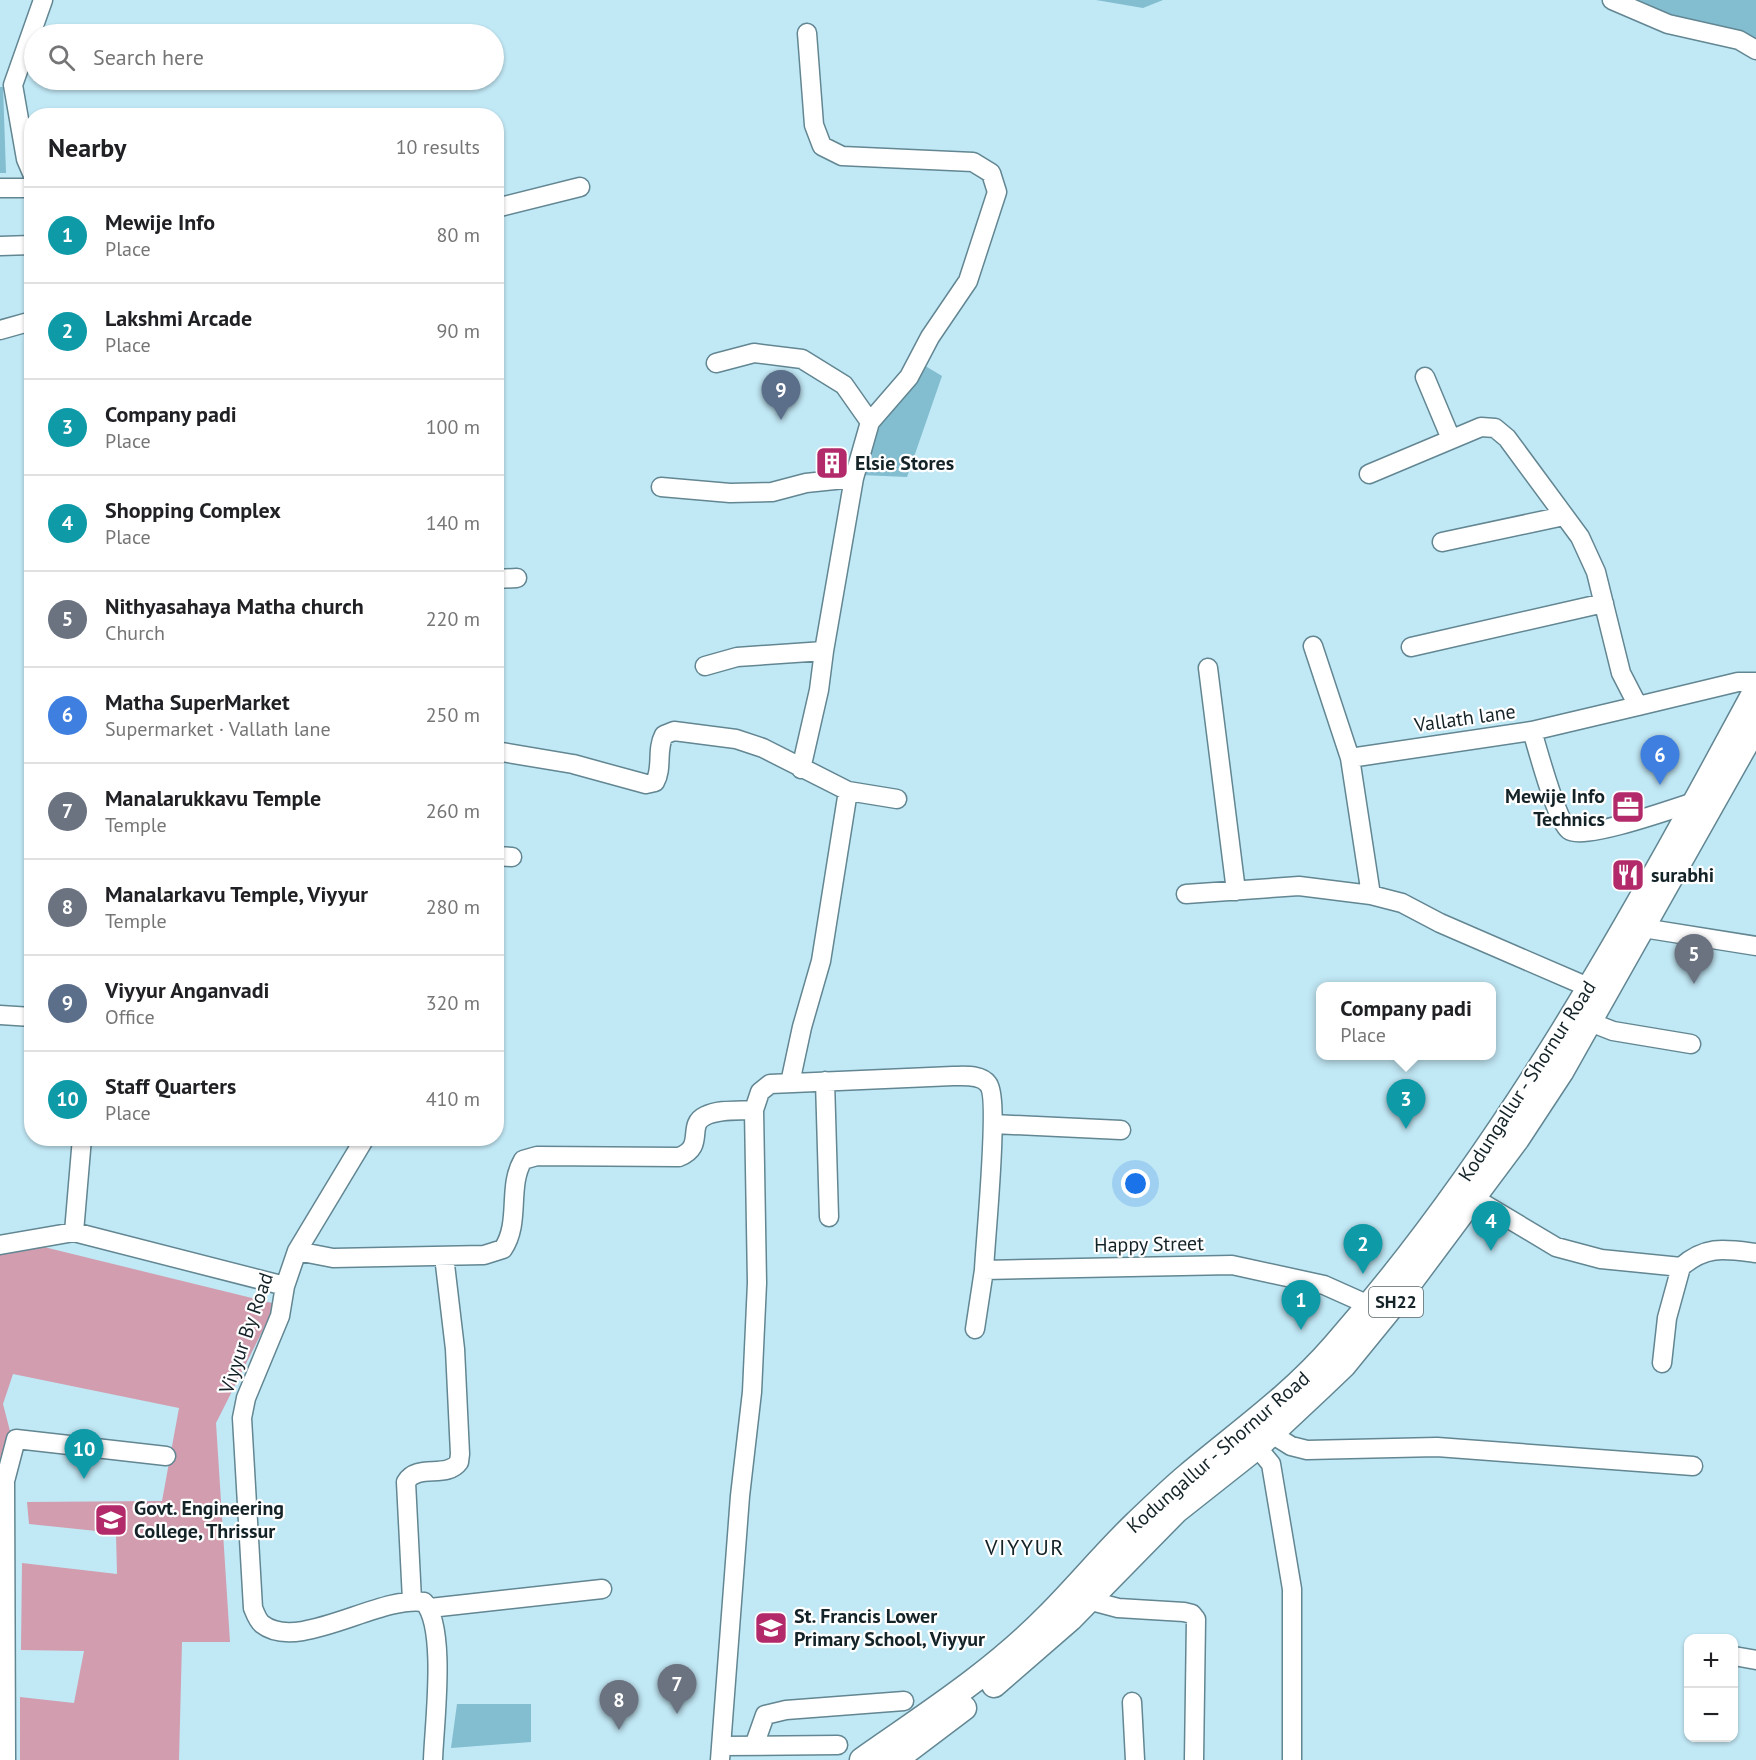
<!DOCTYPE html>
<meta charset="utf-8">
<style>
body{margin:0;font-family:"PT Sans",sans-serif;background:#f6f6f6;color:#202124}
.controls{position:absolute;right:18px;bottom:18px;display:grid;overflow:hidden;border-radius:12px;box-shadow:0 2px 4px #0004}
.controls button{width:54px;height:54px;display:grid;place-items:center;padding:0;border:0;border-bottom:2px solid #e0e0e0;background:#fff;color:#202124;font:30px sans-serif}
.you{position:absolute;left:1136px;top:1184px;width:21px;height:21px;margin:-15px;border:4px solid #fff;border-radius:50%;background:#1a73e8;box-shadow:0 0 0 9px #1a73e833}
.badge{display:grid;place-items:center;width:39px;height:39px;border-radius:50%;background:#7c3aed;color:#fff;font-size:20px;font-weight:700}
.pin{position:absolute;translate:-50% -50px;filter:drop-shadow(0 2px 3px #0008)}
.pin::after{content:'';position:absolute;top:32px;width:21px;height:18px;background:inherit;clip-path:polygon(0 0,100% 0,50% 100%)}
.popup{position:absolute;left:1316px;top:982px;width:180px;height:78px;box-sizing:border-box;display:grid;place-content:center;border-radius:12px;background:#fff;filter:drop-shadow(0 2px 4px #0005);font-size:20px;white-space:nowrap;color:#757577}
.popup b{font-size:22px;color:#202124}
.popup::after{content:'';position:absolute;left:50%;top:100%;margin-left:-12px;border:12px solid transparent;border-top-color:#fff}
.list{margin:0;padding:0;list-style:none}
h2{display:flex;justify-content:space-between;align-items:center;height:78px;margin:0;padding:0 24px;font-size:26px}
h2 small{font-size:20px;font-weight:400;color:#757577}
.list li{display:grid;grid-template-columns:39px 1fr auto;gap:18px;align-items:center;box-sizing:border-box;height:96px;padding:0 24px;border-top:2px solid #e0e0e0}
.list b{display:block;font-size:22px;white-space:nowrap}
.list p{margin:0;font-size:20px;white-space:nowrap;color:#757577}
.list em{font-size:20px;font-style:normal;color:#757577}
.icon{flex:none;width:33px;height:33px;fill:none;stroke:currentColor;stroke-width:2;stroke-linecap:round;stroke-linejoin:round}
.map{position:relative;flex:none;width:1756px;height:1760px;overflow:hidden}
.search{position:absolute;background:#fff;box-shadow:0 2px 4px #0004;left:24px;top:24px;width:480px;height:66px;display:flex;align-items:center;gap:15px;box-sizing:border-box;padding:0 21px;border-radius:33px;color:#757577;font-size:22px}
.panel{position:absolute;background:#fff;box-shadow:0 2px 4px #0004;left:24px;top:108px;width:480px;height:1038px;border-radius:24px}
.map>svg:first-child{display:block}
.forest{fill:#d29dae}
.water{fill:#82bdd0}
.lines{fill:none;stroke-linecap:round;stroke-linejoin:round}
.minor-casing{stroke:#628692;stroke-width:21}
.major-casing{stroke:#628692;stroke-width:27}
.minor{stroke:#fff;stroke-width:18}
.major{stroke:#fff;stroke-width:24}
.labels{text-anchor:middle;stroke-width:4.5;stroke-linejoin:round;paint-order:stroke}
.shield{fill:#fff;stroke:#5a6568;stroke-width:1.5}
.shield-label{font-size:18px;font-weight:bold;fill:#142328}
.poi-label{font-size:20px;font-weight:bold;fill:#142328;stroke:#fff;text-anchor:start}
.street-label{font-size:20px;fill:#142328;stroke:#fff}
.quarter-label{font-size:22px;letter-spacing:1.5px;fill:#142328;stroke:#fff}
</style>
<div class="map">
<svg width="1756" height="1760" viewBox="0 0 1756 1760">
<rect width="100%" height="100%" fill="#c1e8f5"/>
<path class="forest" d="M 40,1246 L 276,1304 L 216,1423 L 230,1642 L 182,1642 L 179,1760 L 20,1760 L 20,1697 L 74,1703 L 84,1651 L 21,1650 L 22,1563 L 117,1574 L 116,1533 L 29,1524 L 27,1502 L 162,1501 L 179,1408 L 13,1374 L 3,1404 L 11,1435 L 0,1463 L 0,1251 Z"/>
<path class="water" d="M 1096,0 L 1163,0 L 1143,8 Z
M 1623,0 L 1756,0 L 1756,43 L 1680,20 Z
M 0,87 L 3,87 L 6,173 L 0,173 Z
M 922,364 L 942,376 L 907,477 L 861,475 L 875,426 Z
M 457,1704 L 531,1704 L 531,1742 L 451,1748 Z"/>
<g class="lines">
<defs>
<path id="minor" d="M 1612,0 L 1668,24 L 1739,40 L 1756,50
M 32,173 L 26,159 L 13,85 L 43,0
M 0,188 L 32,188
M 496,208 L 580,187
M 0,246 L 32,245
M 0,330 L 32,321
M 716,363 L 754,353 L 802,359 L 844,385 L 870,422
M 1425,377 L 1451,439
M 1369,474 L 1481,427 L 1495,428 L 1507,438 L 1580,537 L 1596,572 L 1621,673 L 1638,706 L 1738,682 L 1756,682
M 661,487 L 730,493 L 772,492 L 806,483 L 854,478
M 1442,542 L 1564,516
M 496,579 L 517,578
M 1313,646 L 1350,758 L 1371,895
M 1411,647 L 1604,603
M 705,666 L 737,657 L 824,651 L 854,478 L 870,422 L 909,377 L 930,337 L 968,281 L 997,192 L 991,173 L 973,162 L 842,156 L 822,146 L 814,125 L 807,33
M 1208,668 L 1236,891
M 1532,731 L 1638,706
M 496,751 L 573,764 L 646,784 L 655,782 C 663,768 656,750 664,735 L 674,731 L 736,739 L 763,748 L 848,791 L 897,799
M 1350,758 L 1532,731 C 1538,750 1556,820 1569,830 C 1583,841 1675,808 1694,802
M 801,769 L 819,690 L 824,651
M 496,856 L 512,857
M 1186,894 L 1299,886 L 1371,895 L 1402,903 L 1440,923 L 1588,987
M 1643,928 L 1756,946
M 0,1015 L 32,1017
M 1590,1022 L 1613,1031 L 1691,1044
M 825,1081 L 829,1217
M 790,1083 L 802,1027 L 821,961 L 848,791
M 993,1124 L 1121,1130
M 365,1138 L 297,1251 L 285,1286 L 280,1316 L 246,1398 L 242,1418 L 253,1608 C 255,1613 258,1621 262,1624 C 298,1653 379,1595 424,1602 C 447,1628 434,1725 433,1760
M 1474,1198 L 1556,1247 L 1601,1259 L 1681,1267 C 1706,1245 1725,1249 1756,1253
M 74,1232 L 82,1138
M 0,1245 L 74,1232 L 285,1286
M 297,1251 L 333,1258 L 484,1255 L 503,1249 C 521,1222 507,1187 523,1160 L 537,1156 L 679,1157 C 706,1147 686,1125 705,1116 C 719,1109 738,1111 754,1110
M 975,1329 L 984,1270 L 1232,1265 L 1324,1285 L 1380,1310
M 1662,1363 L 1667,1318 L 1681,1267
M 1272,1434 L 1291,1446 L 1307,1450 L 1437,1447 L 1693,1466
M 1257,1447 L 1271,1464 L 1292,1589 L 1292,1760
M 412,1600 L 406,1482 C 417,1463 447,1479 459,1462 L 460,1454 L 455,1349 L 444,1256
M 1088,1600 L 1118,1608 L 1184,1612 L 1192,1614 L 1196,1619 L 1194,1760
M 430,1608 L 602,1589
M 1734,1656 L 1756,1660
M 1132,1702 L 1135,1760
M 721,1746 L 838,1745
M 754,1746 L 765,1715 L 786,1710 L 904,1701
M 6,1760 L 5,1481 L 16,1439 L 166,1456
M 720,1760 L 740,1496 L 752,1392 L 757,1283 L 754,1110 L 760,1092 L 770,1084 L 953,1076 C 964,1076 981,1074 988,1084 C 1000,1098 985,1243 984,1270"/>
<path id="major" d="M 994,1685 L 1070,1619 L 1176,1511 L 1257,1447 L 1320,1388 L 1344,1365 L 1397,1300 L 1517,1139 L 1561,1072 L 1756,726
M 862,1760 C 926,1715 992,1673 1047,1617 C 1077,1587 1104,1554 1135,1524 C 1152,1508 1169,1491 1187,1476 C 1238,1433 1291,1396 1335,1345 C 1507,1149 1633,918 1756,690
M 895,1760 L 964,1708"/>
</defs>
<use href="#minor" class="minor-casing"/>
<use href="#major" class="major-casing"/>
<use href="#minor" class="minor"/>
<use href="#major" class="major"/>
</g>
<defs>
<symbol id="building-square" viewBox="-11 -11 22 22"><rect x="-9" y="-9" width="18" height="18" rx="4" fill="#b32a6a" stroke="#fff"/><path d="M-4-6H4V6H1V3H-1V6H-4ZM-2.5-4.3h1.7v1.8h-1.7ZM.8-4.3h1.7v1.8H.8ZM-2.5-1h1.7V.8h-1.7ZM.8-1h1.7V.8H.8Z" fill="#fff"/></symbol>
<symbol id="office-square" viewBox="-11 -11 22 22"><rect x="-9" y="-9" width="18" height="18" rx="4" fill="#b32a6a" stroke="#fff"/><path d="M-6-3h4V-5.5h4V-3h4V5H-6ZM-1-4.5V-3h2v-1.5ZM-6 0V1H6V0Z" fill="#fff"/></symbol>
<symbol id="restaurant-square" viewBox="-11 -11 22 22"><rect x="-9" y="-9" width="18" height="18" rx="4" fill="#b32a6a" stroke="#fff"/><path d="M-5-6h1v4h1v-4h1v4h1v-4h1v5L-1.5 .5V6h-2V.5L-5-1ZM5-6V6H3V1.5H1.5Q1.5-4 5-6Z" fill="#fff"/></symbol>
<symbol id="university-square" viewBox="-11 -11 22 22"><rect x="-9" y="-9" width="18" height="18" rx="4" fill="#b32a6a" stroke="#fff"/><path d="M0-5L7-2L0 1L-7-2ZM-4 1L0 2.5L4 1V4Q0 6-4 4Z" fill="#fff"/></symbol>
<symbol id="school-square" viewBox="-11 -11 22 22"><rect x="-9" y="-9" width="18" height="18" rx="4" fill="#b32a6a" stroke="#fff"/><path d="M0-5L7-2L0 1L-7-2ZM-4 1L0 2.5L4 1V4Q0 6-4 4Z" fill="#fff"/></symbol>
</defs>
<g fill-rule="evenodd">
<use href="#building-square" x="813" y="444" width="38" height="38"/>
<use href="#office-square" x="1609" y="788" width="38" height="38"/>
<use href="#restaurant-square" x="1609" y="856" width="38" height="38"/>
<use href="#university-square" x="92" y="1501" width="38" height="38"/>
<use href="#school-square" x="752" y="1609" width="38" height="38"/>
</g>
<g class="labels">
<rect class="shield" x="1369" y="1287" width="54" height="30" rx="4.5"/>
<g class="shield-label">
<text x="1396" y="1308">SH22</text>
</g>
<g class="poi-label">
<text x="855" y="470">Elsie Stores</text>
<text x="1605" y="803" text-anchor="end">Mewije Info<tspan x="1605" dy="23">Technics</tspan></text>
<text x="1651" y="882">surabhi</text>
<text x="134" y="1515">Govt. Engineering<tspan x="134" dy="23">College, Thrissur</tspan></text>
<text x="794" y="1623">St. Francis Lower<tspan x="794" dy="23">Primary School, Viyyur</tspan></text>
</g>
<g class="street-label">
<text transform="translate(1465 718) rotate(-8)" y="7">Vallath lane</text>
<text transform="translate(1527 1081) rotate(-57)" y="7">Kodungallur - Shornur Road</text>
<text transform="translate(1149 1244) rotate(-1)" y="7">Happy Street</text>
<text transform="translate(246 1333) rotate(-71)" y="7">Viyyur By Road</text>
<text transform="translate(1218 1452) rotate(-41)" y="7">Kodungallur - Shornur Road</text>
</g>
<g class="quarter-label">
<text x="1025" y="1555">VIYYUR</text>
</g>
</g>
</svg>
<div class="controls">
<button>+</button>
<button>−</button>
</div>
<div class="you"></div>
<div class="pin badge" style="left:1301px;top:1330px;background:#0f9aa8">1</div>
<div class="pin badge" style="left:1363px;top:1274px;background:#0f9aa8">2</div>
<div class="pin badge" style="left:1406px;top:1129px;background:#0f9aa8">3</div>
<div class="popup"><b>Company padi</b>Place</div>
<div class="pin badge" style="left:1491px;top:1251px;background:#0f9aa8">4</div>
<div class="pin badge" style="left:1694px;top:984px;background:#6b7280">5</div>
<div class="pin badge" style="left:1660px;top:785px;background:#3f7fe0">6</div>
<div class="pin badge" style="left:677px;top:1714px;background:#6b7280">7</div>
<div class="pin badge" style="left:619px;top:1730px;background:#6b7280">8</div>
<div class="pin badge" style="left:781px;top:420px;background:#5c6f8a">9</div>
<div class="pin badge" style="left:84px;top:1479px;background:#0f9aa8">10</div>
<div class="search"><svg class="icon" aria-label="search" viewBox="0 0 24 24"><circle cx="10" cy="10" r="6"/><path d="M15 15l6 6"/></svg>Search here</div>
<section class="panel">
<h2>Nearby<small>10 results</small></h2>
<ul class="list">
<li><span class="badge" style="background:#0f9aa8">1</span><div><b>Mewije Info</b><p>Place</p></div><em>80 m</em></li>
<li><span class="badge" style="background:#0f9aa8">2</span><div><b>Lakshmi Arcade</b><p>Place</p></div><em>90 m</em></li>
<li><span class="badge" style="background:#0f9aa8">3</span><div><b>Company padi</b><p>Place</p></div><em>100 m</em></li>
<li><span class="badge" style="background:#0f9aa8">4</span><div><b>Shopping Complex</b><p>Place</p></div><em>140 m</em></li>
<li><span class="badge" style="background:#6b7280">5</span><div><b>Nithyasahaya Matha church</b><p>Church</p></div><em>220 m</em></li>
<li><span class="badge" style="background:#3f7fe0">6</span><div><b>Matha SuperMarket</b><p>Supermarket · Vallath lane</p></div><em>250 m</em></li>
<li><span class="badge" style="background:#6b7280">7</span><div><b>Manalarukkavu Temple</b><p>Temple</p></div><em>260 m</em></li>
<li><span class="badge" style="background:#6b7280">8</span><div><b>Manalarkavu Temple, Viyyur</b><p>Temple</p></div><em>280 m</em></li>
<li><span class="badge" style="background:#5c6f8a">9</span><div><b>Viyyur Anganvadi</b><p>Office</p></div><em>320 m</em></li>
<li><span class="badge" style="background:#0f9aa8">10</span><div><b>Staff Quarters</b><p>Place</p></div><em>410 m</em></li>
</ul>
</section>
</div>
